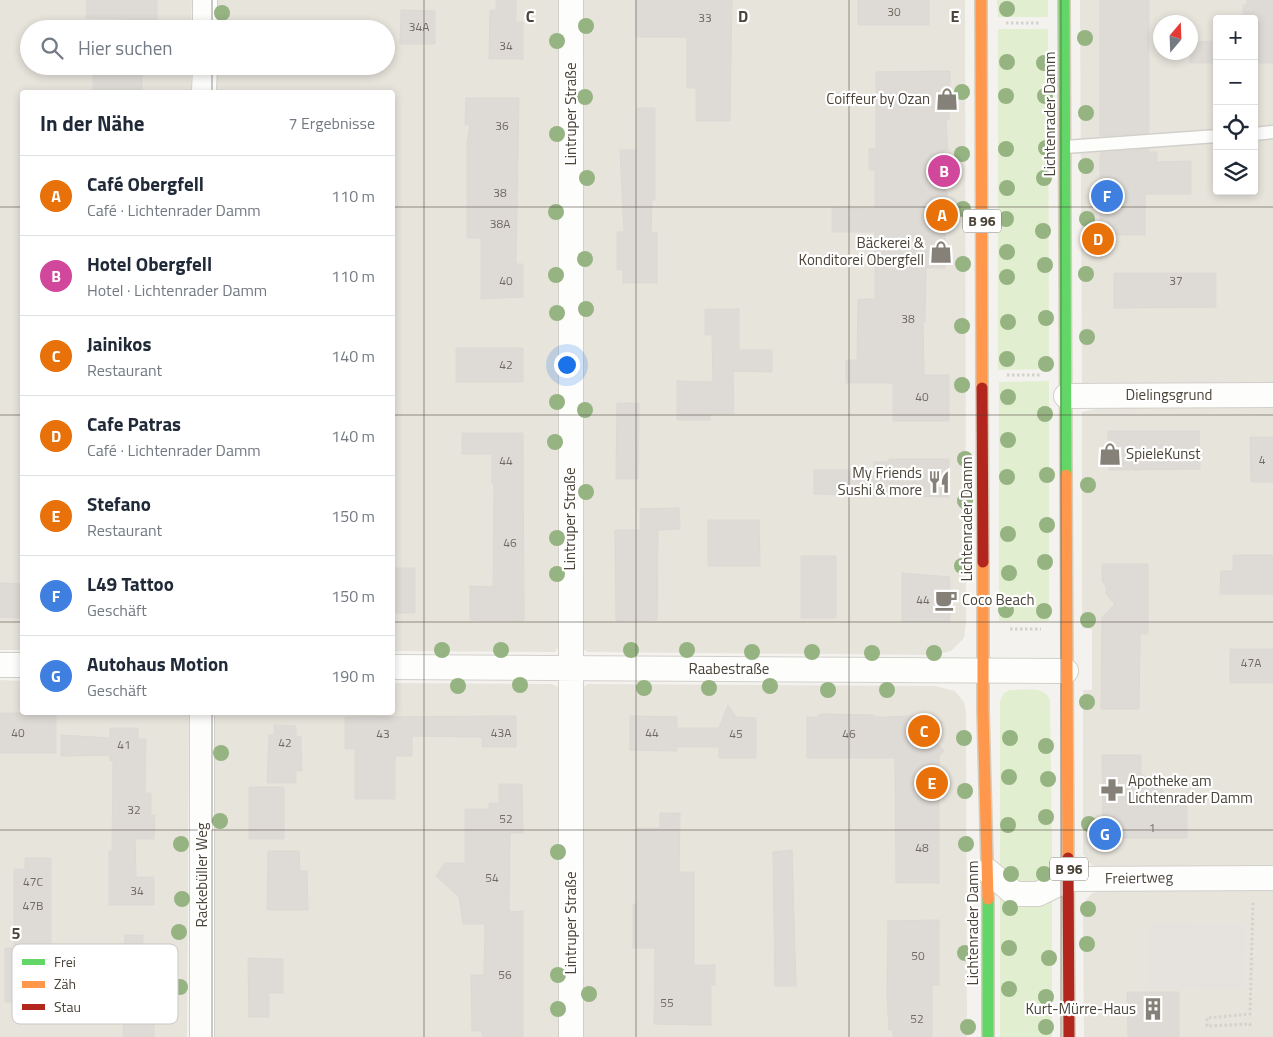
<!DOCTYPE html>
<html lang="de">
<meta charset="utf-8">
<style>
body{margin:0;font-family:"Titillium Web",sans-serif;background:#f2f2f3;color:#1f2937}
.controls{position:absolute;right:15px;top:15px;display:grid;overflow:hidden;border-radius:5px;box-shadow:0 2px 8px #0003}
.controls button{width:45px;height:45px;display:grid;place-items:center;padding:0;border:0;border-bottom:1px solid #e0e1e3;background:#fff;color:#1f2937;font:25px sans-serif}
.compass{position:absolute;left:1153px;top:15px;width:45px;height:45px;border-radius:50%;background:#fff;box-shadow:0 2px 8px #0003;rotate:19deg}
.you{position:absolute;left:566px;top:364px;width:18px;height:18px;margin:-12px;border:4px solid #fff;border-radius:50%;background:#1a73e8;box-shadow:0 0 0 8px #1a73e833}
.badge{display:grid;place-items:center;width:32px;height:32px;border-radius:50%;background:#868178;color:#fff;font-size:16px;font-weight:700}
.pin{position:absolute;translate:-50% -50%;border:2px solid #fff;box-shadow:0 1px 5px #0006}
.list{margin:0;padding:0;list-style:none}
h2{display:flex;justify-content:space-between;align-items:center;height:65px;margin:0;padding:0 20px;font-size:21px}
h2 small{font-size:16px;font-weight:400;color:#747a83}
.list li{display:grid;grid-template-columns:32px 1fr auto;gap:15px;align-items:center;box-sizing:border-box;height:80px;padding:0 20px;border-top:1px solid #e0e1e3}
.list b{display:block;font-size:19px;white-space:nowrap}
.list p{margin:0;font-size:16px;white-space:nowrap;color:#747a83}
.list em{font-size:16px;font-style:normal;color:#747a83}
.icon{flex:none;width:28px;height:28px;fill:none;stroke:currentColor;stroke-width:2;stroke-linecap:round;stroke-linejoin:round}
.map{position:relative;flex:none;width:1273px;height:1037px;overflow:hidden}
.search{position:absolute;background:#fff;box-shadow:0 2px 8px #0003;left:20px;top:20px;width:375px;height:55px;display:flex;align-items:center;gap:12px;box-sizing:border-box;padding:0 18px;border-radius:28px;color:#747a83;font-size:19px}
.panel{position:absolute;background:#fff;box-shadow:0 2px 8px #0003;left:20px;top:90px;width:375px;height:625px;border-radius:5px}
.map>svg:first-child{display:block}
.residential{fill:#e7e4dc;fill-rule:evenodd}
.green{fill:#e1eecf}
.parking{fill:#e6e3df}
.building{fill:#dedbd6;stroke:#dcd9d4}
.lines{fill:none;stroke-linecap:round;stroke-linejoin:round}
.lane-casing{stroke:#d2d0cb;stroke-width:15}
.street-casing{stroke:#d2d0cb;stroke-width:26}
.fast-casing{stroke:#d6cebb;stroke-width:14}
.slow-casing{stroke:#d6cebb;stroke-width:14}
.jam-casing{stroke:#d6cebb;stroke-width:14}
.path{stroke:#d3d2cc;stroke-width:3;stroke-dasharray:2.5 2.5;stroke-linecap:butt}
.lane{stroke:#fdfdfc;stroke-width:12}
.street{stroke:#fdfdfc;stroke-width:24}
.fast{stroke:#63d668;stroke-width:11}
.slow{stroke:#ff974d;stroke-width:11}
.jam{stroke:#b3261e;stroke-width:11}
.tree{fill:#96b382}
.grid{fill:none;stroke:#4b4439;stroke-width:1;stroke-opacity:0.55}
.labels{text-anchor:middle;stroke-width:4.5;stroke-linejoin:round;paint-order:stroke}
.number-label{font-size:12px;fill:#706a61}
.shield{fill:#fff;stroke:#817c74;stroke-width:1}
.shield-label{font-size:14px;font-weight:bold;fill:#4b4439}
.poi-label{font-size:15px;fill:#4b4439;stroke:#fff;text-anchor:end}
.street-label{font-size:15px;fill:#4b4439;stroke:#fff}
.key{fill:#fff;stroke:#c9c7c4;stroke-width:1}
.key-label{font-size:14px;fill:#4b4439}
.grid-label{font-size:16px;text-anchor:middle;font-weight:bold;fill:#4b4439;stroke:#fff;stroke-width:4.5;stroke-linejoin:round;paint-order:stroke}
</style>
<div class="map">
<svg width="1273" height="1037" viewBox="0 0 1273 1037">
<rect width="100%" height="100%" fill="#f4f2ee"/>
<path class="residential" d="M 0,0 L 192,0 L 191,29 L 29,29 L 29,66 L 191,66 L 191,92 L 22,92 L 22,650 L 0,650 Z
M 217,0 L 559,0 L 559,645 L 555,652 L 393,651 L 392,92 L 217,92 L 217,66 L 386,66 L 386,29 L 217,29 Z
M 582,0 L 965,0 L 966,621 L 964,638 L 951,651 L 935,655 L 588,652 L 583,649 Z
M 1080,0 L 1273,0 L 1273,387 L 1100,388 L 1082,383 ZM 1217,19 L 1254,19 L 1254,191 L 1217,191 ZM 1160,22 L 1190,22 L 1190,52 L 1160,52 Z
M 1112,405 L 1273,405 L 1273,867 L 1102,867 L 1092,865 L 1083,854 L 1083,690 L 1092,690 L 1092,629 L 1082,628 L 1082,412 Z
M 0,680 L 22,681 L 22,712 L 189,713 L 187,1037 L 0,1037 Z
M 393,683 L 552,684 L 558,687 L 559,1037 L 214,1037 L 215,713 L 392,712 Z
M 588,684 L 935,686 L 955,691 L 964,702 L 966,711 L 967,1037 L 582,1037 L 582,688 Z
M 1273,890 L 1273,1037 L 1084,1037 L 1083,910 L 1086,900 L 1092,893 L 1101,891 Z"/>
<path class="green" d="M 997,0 L 1048,0 L 1048,17 L 998,17 Z
M 998,29 L 1048,29 L 1049,369 L 998,370 Z
M 1049,381 L 1049,621 L 999,621 L 999,382 Z
M 1010,690 C 1023,690 1047,685 1050,701 L 1052,846 L 1052,1037 L 1000,1037 L 1000,701 L 1004,693 Z"/>
<path class="parking" d="M 1186,379 L 1224,379 L 1224,386 L 1186,386 Z
M 1150,922 L 1246,923 L 1245,990 L 1149,989 Z"/>
<path class="building" d="M 87,0 L 157,0 L 157,29 L 131,29 L 131,19 L 86,18 Z
M 496,0 L 516,0 L 516,22 L 523,22 L 523,59 L 489,59 L 490,10 L 496,10 Z
M 636,0 L 732,0 L 730,121 L 696,121 L 696,88 L 687,88 L 687,37 L 636,37 Z
M 858,0 L 929,0 L 929,25 L 858,25 Z
M 1100,0 L 1149,0 L 1149,133 L 1100,136 Z
M 1247,0 L 1273,0 L 1273,63 L 1254,63 L 1254,19 L 1243,19 L 1243,5 L 1247,5 Z
M 401,10 L 435,11 L 435,44 L 400,44 Z
M 1217,41 L 1217,63 L 1190,63 L 1190,42 Z
M 93,66 L 126,66 L 126,71 L 142,71 L 142,92 L 93,92 Z
M 950,71 L 949,120 L 946,120 L 948,150 L 944,150 L 945,191 L 947,191 L 949,226 L 945,226 L 945,268 L 926,268 L 925,322 L 923,322 L 924,375 L 949,375 L 949,421 L 893,421 L 893,383 L 846,383 L 846,360 L 857,360 L 858,299 L 875,299 L 875,232 L 832,232 L 832,208 L 875,209 L 875,170 L 869,170 L 869,149 L 876,149 L 876,72 Z
M 466,98 L 519,98 L 516,264 L 523,264 L 523,297 L 481,299 L 481,238 L 467,238 L 467,143 L 470,125 L 465,125 Z
M 637,108 L 655,108 L 655,200 L 652,200 L 651,233 L 657,232 L 657,283 L 623,283 L 623,270 L 617,270 L 617,232 L 624,232 L 620,150 L 637,150 Z
M 1149,149 L 1149,152 L 1157,152 L 1157,162 L 1191,161 L 1191,194 L 1145,194 L 1145,235 L 1100,235 L 1100,153 Z
M 1114,273 L 1216,273 L 1216,307 L 1114,308 Z
M 705,309 L 739,309 L 739,350 L 772,350 L 772,372 L 733,371 L 734,414 L 710,414 L 710,420 L 677,420 L 677,381 L 713,382 L 712,335 L 705,335 Z
M 456,348 L 523,348 L 523,382 L 456,382 Z
M 617,403 L 639,403 L 638,479 L 616,479 Z
M 1108,431 L 1199,431 L 1200,469 L 1109,470 Z
M 462,433 L 523,433 L 524,621 L 470,620 L 470,586 L 493,587 L 494,484 L 492,484 L 492,454 L 462,454 Z
M 1250,437 L 1273,437 L 1273,482 L 1251,482 Z
M 889,459 L 949,459 L 949,497 L 814,494 L 814,470 L 874,470 L 874,462 L 889,462 Z
M 679,508 L 680,529 L 655,530 L 658,530 L 657,620 L 616,621 L 615,530 L 640,530 L 640,509 Z
M 708,520 L 759,520 L 760,566 L 708,566 Z
M 1233,555 L 1273,555 L 1273,594 L 1220,594 L 1221,571 L 1233,571 Z
M 801,556 L 836,556 L 836,618 L 801,618 Z
M 1102,564 L 1148,564 L 1148,634 L 1140,634 L 1139,709 L 1101,709 L 1102,617 L 1115,604 L 1106,594 L 1106,586 L 1102,581 Z
M 392,568 L 415,568 L 415,613 L 392,613 Z
M 902,573 L 950,577 L 950,622 L 902,622 Z
M 0,583 L 22,584 L 22,618 L 0,617 Z
M 1230,649 L 1273,649 L 1273,683 L 1230,683 Z
M 728,705 L 736,717 L 756,718 L 756,758 L 719,758 L 719,747 L 677,747 L 677,751 L 630,750 L 630,716 L 677,717 L 677,728 L 719,728 Z
M 0,713 L 56,713 L 56,753 L 0,753 Z
M 820,714 L 873,715 L 876,717 L 886,717 L 934,715 L 942,722 L 942,731 L 933,739 L 944,751 L 939,756 L 939,777 L 944,783 L 939,788 L 939,883 L 896,883 L 895,758 L 807,758 L 807,717 L 817,717 Z
M 516,716 L 516,747 L 482,747 L 482,737 L 412,736 L 412,756 L 395,756 L 395,799 L 355,799 L 355,749 L 345,749 L 345,717 Z
M 274,725 L 296,726 L 296,736 L 301,737 L 302,771 L 296,771 L 296,783 L 267,783 L 269,735 L 274,735 Z
M 110,728 L 138,728 L 138,739 L 146,739 L 145,793 L 151,793 L 151,816 L 155,815 L 154,839 L 135,839 L 136,877 L 154,877 L 154,905 L 109,905 L 109,851 L 112,852 L 113,761 L 110,761 L 110,755 L 61,756 L 61,735 L 110,738 Z
M 1102,755 L 1141,755 L 1141,774 L 1158,784 L 1163,791 L 1162,796 L 1181,795 L 1181,800 L 1187,800 L 1187,838 L 1103,838 Z
M 499,784 L 522,784 L 523,833 L 510,833 L 509,912 L 523,911 L 523,1037 L 482,1037 L 482,1031 L 472,1031 L 471,975 L 484,975 L 485,924 L 463,924 L 459,897 L 436,876 L 445,863 L 465,863 L 465,809 L 489,809 L 489,803 L 499,803 Z
M 249,787 L 284,787 L 284,839 L 249,839 Z
M 660,813 L 680,813 L 679,872 L 694,872 L 694,965 L 715,965 L 715,985 L 711,985 L 711,1025 L 654,1024 L 655,948 L 633,948 L 633,904 L 637,904 L 637,828 L 660,828 Z
M 792,850 L 796,986 L 775,986 L 773,852 Z
M 268,851 L 299,851 L 300,871 L 307,871 L 308,910 L 267,910 Z
M 25,858 L 51,858 L 51,949 L 39,949 L 38,1003 L 5,1002 L 5,948 L 14,948 L 14,869 L 25,869 Z
M 939,920 L 939,985 L 932,985 L 932,1037 L 893,1037 L 893,1030 L 889,1030 L 887,996 L 888,921 Z
M 125,935 L 143,935 L 143,1016 L 154,1016 L 154,1037 L 123,1037 L 124,987 L 114,987 L 114,959 L 124,959 Z
M 248,958 L 283,959 L 283,993 L 269,993 L 269,1017 L 249,1017 Z
M 1127,992 L 1179,992 L 1179,1037 L 1128,1037 Z"/>
<g class="lines">
<defs>
<path id="lane" d="M 1254,134 L 1273,132
M 1065,147 L 1217,136"/>
<path id="street" d="M 571,0 L 571,1037
M 205,29 L 205,0
M 204,92 L 205,66
M 1066,396 L 1273,395
M 0,665 L 22,665
M 392,667 L 1066,671
M 202,712 L 202,1037
M 988,871 L 1015,894 L 1038,894 L 1069,879 L 1273,878"/>
<path id="fast" d="M 1064,0 L 1066,475
M 988,899 L 988,1037"/>
<path id="slow" d="M 981,0 L 982,388
M 1066,475 L 1068,858
M 983,562 L 983,711 L 988,899"/>
<path id="jam" d="M 982,388 L 983,562
M 1068,858 L 1069,1037"/>
</defs>
<use href="#lane" class="lane-casing"/>
<use href="#street" class="street-casing"/>
<use href="#fast" class="fast-casing"/>
<use href="#slow" class="slow-casing"/>
<use href="#jam" class="jam-casing"/>
<path class="path" d="M 1006,23 L 1040,23
M 1007,375 L 1040,375
M 1010,629 L 1041,629
M 1250,1026 L 1250,1024 L 1207,1026 L 1207,1018 L 1250,1014 L 1253,902"/>
<use href="#lane" class="lane"/>
<use href="#street" class="street"/>
<use href="#fast" class="fast"/>
<use href="#slow" class="slow"/>
<use href="#jam" class="jam"/>
</g>
<g class="tree">
<circle cx="1007" cy="9" r="8"/>
<circle cx="222" cy="13" r="8"/>
<circle cx="586" cy="26" r="8"/>
<circle cx="1085" cy="38" r="8"/>
<circle cx="557" cy="41" r="8"/>
<circle cx="1007" cy="62" r="8"/>
<circle cx="1044" cy="63" r="8"/>
<circle cx="962" cy="92" r="8"/>
<circle cx="1006" cy="96" r="8"/>
<circle cx="1045" cy="96" r="8"/>
<circle cx="585" cy="97" r="8"/>
<circle cx="1086" cy="113" r="8"/>
<circle cx="557" cy="134" r="8"/>
<circle cx="1046" cy="148" r="8"/>
<circle cx="1006" cy="149" r="8"/>
<circle cx="962" cy="154" r="8"/>
<circle cx="1086" cy="166" r="8"/>
<circle cx="587" cy="178" r="8"/>
<circle cx="1044" cy="178" r="8"/>
<circle cx="1007" cy="188" r="8"/>
<circle cx="963" cy="209" r="8"/>
<circle cx="556" cy="212" r="8"/>
<circle cx="1006" cy="219" r="8"/>
<circle cx="1087" cy="219" r="8"/>
<circle cx="1043" cy="231" r="8"/>
<circle cx="1007" cy="252" r="8"/>
<circle cx="585" cy="259" r="8"/>
<circle cx="963" cy="264" r="8"/>
<circle cx="1045" cy="265" r="8"/>
<circle cx="1086" cy="274" r="8"/>
<circle cx="556" cy="275" r="8"/>
<circle cx="1007" cy="277" r="8"/>
<circle cx="586" cy="309" r="8"/>
<circle cx="557" cy="313" r="8"/>
<circle cx="1046" cy="318" r="8"/>
<circle cx="1008" cy="322" r="8"/>
<circle cx="962" cy="326" r="8"/>
<circle cx="1087" cy="337" r="8"/>
<circle cx="1007" cy="359" r="8"/>
<circle cx="1046" cy="364" r="8"/>
<circle cx="962" cy="385" r="8"/>
<circle cx="1008" cy="397" r="8"/>
<circle cx="557" cy="402" r="8"/>
<circle cx="585" cy="410" r="8"/>
<circle cx="1045" cy="414" r="8"/>
<circle cx="1008" cy="440" r="8"/>
<circle cx="555" cy="442" r="8"/>
<circle cx="965" cy="459" r="8"/>
<circle cx="1047" cy="475" r="8"/>
<circle cx="1007" cy="477" r="8"/>
<circle cx="1088" cy="485" r="8"/>
<circle cx="586" cy="492" r="8"/>
<circle cx="965" cy="501" r="8"/>
<circle cx="1047" cy="525" r="8"/>
<circle cx="1008" cy="534" r="8"/>
<circle cx="557" cy="538" r="8"/>
<circle cx="1045" cy="562" r="8"/>
<circle cx="962" cy="566" r="8"/>
<circle cx="1009" cy="573" r="8"/>
<circle cx="557" cy="574" r="8"/>
<circle cx="1006" cy="610" r="8"/>
<circle cx="1044" cy="611" r="8"/>
<circle cx="1088" cy="620" r="8"/>
<circle cx="442" cy="650" r="8"/>
<circle cx="501" cy="650" r="8"/>
<circle cx="631" cy="650" r="8"/>
<circle cx="687" cy="650" r="8"/>
<circle cx="752" cy="652" r="8"/>
<circle cx="812" cy="652" r="8"/>
<circle cx="872" cy="653" r="8"/>
<circle cx="934" cy="653" r="8"/>
<circle cx="520" cy="685" r="8"/>
<circle cx="458" cy="686" r="8"/>
<circle cx="770" cy="686" r="8"/>
<circle cx="644" cy="688" r="8"/>
<circle cx="709" cy="688" r="8"/>
<circle cx="828" cy="690" r="8"/>
<circle cx="887" cy="690" r="8"/>
<circle cx="1087" cy="702" r="8"/>
<circle cx="964" cy="738" r="8"/>
<circle cx="1010" cy="738" r="8"/>
<circle cx="1046" cy="746" r="8"/>
<circle cx="221" cy="753" r="8"/>
<circle cx="1009" cy="777" r="8"/>
<circle cx="1048" cy="779" r="8"/>
<circle cx="965" cy="791" r="8"/>
<circle cx="1046" cy="817" r="8"/>
<circle cx="220" cy="821" r="8"/>
<circle cx="1089" cy="824" r="8"/>
<circle cx="1008" cy="825" r="8"/>
<circle cx="181" cy="844" r="8"/>
<circle cx="966" cy="844" r="8"/>
<circle cx="558" cy="852" r="8"/>
<circle cx="1011" cy="874" r="8"/>
<circle cx="1044" cy="874" r="8"/>
<circle cx="182" cy="899" r="8"/>
<circle cx="1010" cy="908" r="8"/>
<circle cx="1088" cy="909" r="8"/>
<circle cx="179" cy="932" r="8"/>
<circle cx="1087" cy="944" r="8"/>
<circle cx="1009" cy="948" r="8"/>
<circle cx="965" cy="953" r="8"/>
<circle cx="1049" cy="958" r="8"/>
<circle cx="558" cy="975" r="8"/>
<circle cx="180" cy="987" r="8"/>
<circle cx="1009" cy="989" r="8"/>
<circle cx="589" cy="994" r="8"/>
<circle cx="1046" cy="997" r="8"/>
<circle cx="558" cy="1009" r="8"/>
<circle cx="968" cy="1027" r="8"/>
<circle cx="1046" cy="1027" r="8"/>
</g>
<path class="grid" d="M 212,0 L 212,29M 424,0 L 424,1037M 636,0 L 636,1037M 849,0 L 849,1037M 1061,0 L 1061,1037M 212,66 L 212,92M 0,207 L 22,207M 392,207 L 1273,207M 0,415 L 22,415M 392,415 L 1273,415M 0,622 L 22,622M 392,622 L 1273,622M 212,712 L 212,1037M 0,830 L 1273,830"/>
<defs>
<symbol id="shop-bare" viewBox="-9 -9 18 18"><path d="M-5-2.5h2.3a2.7 3.5 0 0 1 5.4 0H5L5.5 6h-11ZM-1.5-2.5h3a1.5 2.3 0 0 0-3 0Z" fill="#868178" stroke="#fff" stroke-width="2.5" paint-order="stroke"/></symbol>
<symbol id="restaurant-bare" viewBox="-9 -9 18 18"><path d="M-5-6h1v4h1v-4h1v4h1v-4h1v5L-1.5 .5V6h-2V.5L-5-1ZM5-6V6H3V1.5H1.5Q1.5-4 5-6Z" fill="#868178" stroke="#fff" stroke-width="2.5" paint-order="stroke"/></symbol>
<symbol id="cafe-bare" viewBox="-9 -9 18 18"><path d="M-5.5-4.5H6V0H3Q3 3.5 0 3.5H-2.5Q-5.5 3.5-5.5 0ZM3-3.2v2h1.7v-2ZM-6 4.5H4V6H-6Z" fill="#868178" stroke="#fff" stroke-width="2.5" paint-order="stroke"/></symbol>
<symbol id="pharmacy-bare" viewBox="-9 -9 18 18"><path d="M-2-6h4v4h4v4h-4v4h-4v-4h-4v-4h4Z" fill="#868178" stroke="#fff" stroke-width="2.5" paint-order="stroke"/></symbol>
<symbol id="building-bare" viewBox="-9 -9 18 18"><path d="M-4-6H4V6H1V3H-1V6H-4ZM-2.5-4.3h1.7v1.8h-1.7ZM.8-4.3h1.7v1.8H.8ZM-2.5-1h1.7V.8h-1.7ZM.8-1h1.7V.8H.8Z" fill="#868178" stroke="#fff" stroke-width="2.5" paint-order="stroke"/></symbol>
</defs>
<g fill-rule="evenodd">
<use href="#shop-bare" x="931" y="83" width="32" height="32"/>
<use href="#shop-bare" x="925" y="236" width="32" height="32"/>
<use href="#shop-bare" x="1094" y="438" width="32" height="32"/>
<use href="#restaurant-bare" x="923" y="466" width="32" height="32"/>
<use href="#cafe-bare" x="930" y="584" width="32" height="32"/>
<use href="#pharmacy-bare" x="1096" y="774" width="32" height="32"/>
<use href="#building-bare" x="1137" y="993" width="32" height="32"/>
</g>
<g class="labels">
<g class="number-label">
<text x="894" y="16">30</text>
<text x="705" y="22">33</text>
<text x="419" y="31">34A</text>
<text x="506" y="50">34</text>
<text x="502" y="130">36</text>
<text x="500" y="197">38</text>
<text x="500" y="228">38A</text>
<text x="506" y="285">40</text>
<text x="1176" y="285">37</text>
<text x="908" y="323">38</text>
<text x="506" y="369">42</text>
<text x="922" y="401">40</text>
<text x="1262" y="464">4</text>
<text x="506" y="465">44</text>
<text x="510" y="547">46</text>
<text x="923" y="604">44</text>
<text x="1251" y="667">47A</text>
<text x="18" y="737">40</text>
<text x="501" y="737">43A</text>
<text x="652" y="737">44</text>
<text x="383" y="738">43</text>
<text x="736" y="738">45</text>
<text x="849" y="738">46</text>
<text x="285" y="747">42</text>
<text x="124" y="749">41</text>
<text x="134" y="814">32</text>
<text x="506" y="823">52</text>
<text x="1152" y="832">1</text>
<text x="922" y="852">48</text>
<text x="492" y="882">54</text>
<text x="33" y="886">47C</text>
<text x="137" y="895">34</text>
<text x="33" y="910">47B</text>
<text x="918" y="960">50</text>
<text x="505" y="979">56</text>
<text x="667" y="1007">55</text>
<text x="917" y="1023">52</text>
</g>
<g class="shield">
<rect x="963" y="209.5" width="38" height="23" rx="4"/>
<rect x="1050" y="857.5" width="38" height="23" rx="4"/>
</g>
<g class="shield-label">
<text x="982" y="226">B 96</text>
<text x="1069" y="874">B 96</text>
</g>
<g class="poi-label">
<text x="930" y="104">Coiffeur by Ozan</text>
<text x="924" y="248">Bäckerei &amp;<tspan x="924" dy="17">Konditorei Obergfell</tspan></text>
<text x="1126" y="459" text-anchor="start">SpieleKunst</text>
<text x="922" y="478">My Friends<tspan x="922" dy="17">Sushi &amp; more</tspan></text>
<text x="962" y="605" text-anchor="start">Coco Beach</text>
<text x="1128" y="786" text-anchor="start">Apotheke am<tspan x="1128" dy="17">Lichtenrader Damm</tspan></text>
<text x="1136" y="1014">Kurt-Mürre-Haus</text>
</g>
<g class="street-label">
<text transform="translate(571 114) rotate(-90)" y="5">Lintruper Straße</text>
<text transform="translate(1050 114) rotate(-90)" y="5">Lichtenrader Damm</text>
<text x="1169" y="400">Dielingsgrund</text>
<text transform="translate(570 519) rotate(-90)" y="5">Lintruper Straße</text>
<text transform="translate(967 519) rotate(-90)" y="5">Lichtenrader Damm</text>
<text x="729" y="674">Raabestraße</text>
<text transform="translate(202 875) rotate(-90)" y="5">Rackebüller Weg</text>
<text transform="translate(1139 878) rotate(-1)" y="5">Freiertweg</text>
<text transform="translate(571 923) rotate(-90)" y="5">Lintruper Straße</text>
<text transform="translate(973 923) rotate(-90)" y="5">Lichtenrader Damm</text>
</g>
</g>
<rect x="12" y="944" width="166" height="80" rx="8" class="key"/>
<rect x="22" y="959" width="23" height="6" fill="#63d668"/>
<rect x="22" y="981" width="23" height="7" fill="#ff974d"/>
<rect x="22" y="1004" width="23" height="6" fill="#b3261e"/>
<g class="key-label">
<text x="54" y="967">Frei</text>
<text x="54" y="989">Zäh</text>
<text x="54" y="1012">Stau</text>
</g>
<g class="grid-label">
<text x="530" y="22">C</text>
<text x="743" y="22">D</text>
<text x="955" y="22">E</text>
<text x="16" y="939">5</text>
</g>
</svg>
<div class="controls">
<button>+</button>
<button>−</button>
<button><svg class="icon" aria-label="locate" viewBox="0 0 24 24"><circle cx="12" cy="12" r="6"/><path d="M12 2v4M12 18v4M2 12h4M18 12h4"/></svg></button>
<button><svg class="icon" aria-label="layers" viewBox="0 0 24 24"><path d="M12 4l9 5-9 5-9-5zM3 14l9 5 9-5"/></svg></button>
</div>
<svg class="compass" viewBox="-18 -18 36 36"><path d="M0-13l5 13h-10z" fill="#e53935"/><path d="M0 13l5-13h-10z" fill="#747a83"/></svg>
<div class="you"></div>
<div class="pin badge" style="left:942px;top:215px;background:#e8710a">A</div>
<div class="pin badge" style="left:944px;top:171px;background:#d1479c">B</div>
<div class="pin badge" style="left:924px;top:731px;background:#e8710a">C</div>
<div class="pin badge" style="left:1098px;top:239px;background:#e8710a">D</div>
<div class="pin badge" style="left:932px;top:783px;background:#e8710a">E</div>
<div class="pin badge" style="left:1107px;top:196px;background:#3f7fe0">F</div>
<div class="pin badge" style="left:1105px;top:834px;background:#3f7fe0">G</div>
<div class="search"><svg class="icon" aria-label="search" viewBox="0 0 24 24"><circle cx="10" cy="10" r="6"/><path d="M15 15l6 6"/></svg>Hier suchen</div>
<section class="panel">
<h2>In der Nähe<small>7 Ergebnisse</small></h2>
<ul class="list">
<li><span class="badge" style="background:#e8710a">A</span><div><b>Café Obergfell</b><p>Café · Lichtenrader Damm</p></div><em>110 m</em></li>
<li><span class="badge" style="background:#d1479c">B</span><div><b>Hotel Obergfell</b><p>Hotel · Lichtenrader Damm</p></div><em>110 m</em></li>
<li><span class="badge" style="background:#e8710a">C</span><div><b>Jainikos</b><p>Restaurant</p></div><em>140 m</em></li>
<li><span class="badge" style="background:#e8710a">D</span><div><b>Cafe Patras</b><p>Café · Lichtenrader Damm</p></div><em>140 m</em></li>
<li><span class="badge" style="background:#e8710a">E</span><div><b>Stefano</b><p>Restaurant</p></div><em>150 m</em></li>
<li><span class="badge" style="background:#3f7fe0">F</span><div><b>L49 Tattoo</b><p>Geschäft</p></div><em>150 m</em></li>
<li><span class="badge" style="background:#3f7fe0">G</span><div><b>Autohaus Motion</b><p>Geschäft</p></div><em>190 m</em></li>
</ul>
</section>
</div>
